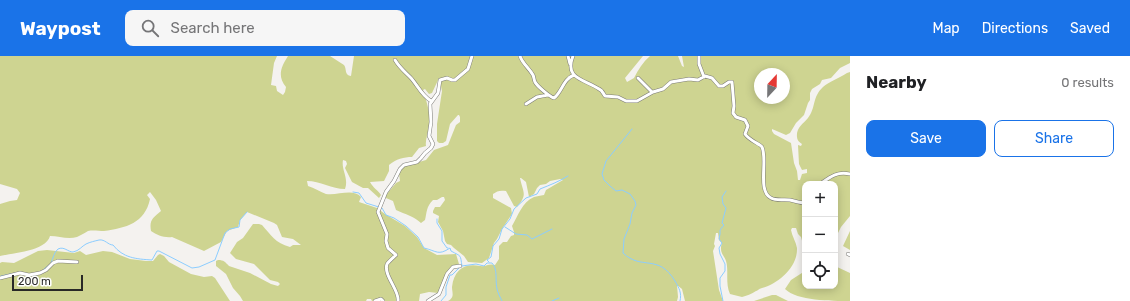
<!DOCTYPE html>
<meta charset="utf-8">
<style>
body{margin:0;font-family:Rubik,sans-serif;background:#f6f6f6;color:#202124}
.controls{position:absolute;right:12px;bottom:12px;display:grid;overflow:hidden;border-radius:8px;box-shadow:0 2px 10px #0003}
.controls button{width:36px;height:36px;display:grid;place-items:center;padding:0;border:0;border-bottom:1px solid #e0e0e0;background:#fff;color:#202124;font:20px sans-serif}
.compass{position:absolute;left:754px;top:12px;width:36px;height:36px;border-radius:50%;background:#fff;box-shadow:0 2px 10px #0003;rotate:22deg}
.scale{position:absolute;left:12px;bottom:10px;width:71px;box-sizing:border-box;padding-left:4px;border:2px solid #292927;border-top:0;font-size:11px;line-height:14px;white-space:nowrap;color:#292927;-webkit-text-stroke:3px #fff;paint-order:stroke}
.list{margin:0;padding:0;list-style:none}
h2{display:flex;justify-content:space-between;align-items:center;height:52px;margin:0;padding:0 16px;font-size:17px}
h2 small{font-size:13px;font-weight:400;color:#757577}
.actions{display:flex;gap:8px;padding:12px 16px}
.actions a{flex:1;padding:9px 0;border:1px solid #1a73e8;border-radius:8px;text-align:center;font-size:14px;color:#1a73e8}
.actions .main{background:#1a73e8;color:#fff}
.icon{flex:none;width:22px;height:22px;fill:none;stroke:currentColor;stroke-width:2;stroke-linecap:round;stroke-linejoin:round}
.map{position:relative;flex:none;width:850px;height:245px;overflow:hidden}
header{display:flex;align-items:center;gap:24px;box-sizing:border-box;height:56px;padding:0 20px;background:#1a73e8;color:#fff}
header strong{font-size:19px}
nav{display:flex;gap:22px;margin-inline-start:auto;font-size:14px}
.search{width:280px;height:36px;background:#f6f6f6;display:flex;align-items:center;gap:10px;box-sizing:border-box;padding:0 14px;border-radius:8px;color:#757577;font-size:15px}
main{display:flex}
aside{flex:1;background:#fff}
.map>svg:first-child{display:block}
.green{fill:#ced491;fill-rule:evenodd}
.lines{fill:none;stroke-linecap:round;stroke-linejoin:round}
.stream{stroke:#8ccdff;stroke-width:1}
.minor-casing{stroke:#7c7b77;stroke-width:4}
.minor{stroke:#fff;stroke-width:3}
</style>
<header>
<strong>Waypost</strong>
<div class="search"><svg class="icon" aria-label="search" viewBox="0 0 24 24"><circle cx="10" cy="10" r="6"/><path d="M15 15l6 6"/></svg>Search here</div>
<nav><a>Map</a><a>Directions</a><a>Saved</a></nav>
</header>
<main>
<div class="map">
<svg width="850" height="245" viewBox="0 0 850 245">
<rect width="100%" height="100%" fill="#f4f2ef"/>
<path class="green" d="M 0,0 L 277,0 L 274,7 L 271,29 L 276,30 L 277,35 L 283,39 L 285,36 L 286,31 C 277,20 281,11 288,0 L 330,0 L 344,9 C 347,13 344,19 351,20 L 354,0 L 643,0 L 625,22 L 627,26 L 634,22 C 638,14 643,6 650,0 L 678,0 L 682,10 L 684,11 L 682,0 L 850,0 L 850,7 L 840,12 L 831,22 L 822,24 L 820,28 L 812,33 L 810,37 L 810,44 L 808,47 L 804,59 L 796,67 L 790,77 L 786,79 L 772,73 L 772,75 L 774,78 L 791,87 L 794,107 L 797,115 L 798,124 L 800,124 L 802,118 L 807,117 L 807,113 L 802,114 L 799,108 L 798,89 L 801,90 L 802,88 C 799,86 797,84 797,81 C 796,72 803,68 808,62 C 816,52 812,41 823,31 C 828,26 840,22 847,17 L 850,16 L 850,160 L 841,171 L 835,183 L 835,128 L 805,128 L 805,196 L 801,181 L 798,178 L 796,172 L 792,172 L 791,174 C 792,180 796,186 797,192 C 798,211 778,228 762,232 C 758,233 759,234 756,235 C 752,238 746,240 742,241 L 730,238 C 725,227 729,215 726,205 C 725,201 721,198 721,193 C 721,190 721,190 722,187 L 719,184 L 718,177 L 716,177 L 714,188 L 715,190 L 713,195 L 719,234 L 723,245 L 685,245 L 682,233 L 677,229 L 678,241 L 677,245 L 448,245 C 455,241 452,237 452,231 C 454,214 464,207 480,210 C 486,211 489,207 495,209 L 499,203 L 499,190 L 503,186 L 507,186 L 511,180 L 514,179 L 514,176 L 512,170 C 518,160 522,146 534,141 C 537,140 540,140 544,139 L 546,134 L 563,124 L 560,123 L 550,125 L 546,128 L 540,129 L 537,132 L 534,138 L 529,141 L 526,126 L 521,122 L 520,122 C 523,137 528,138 517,151 L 514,150 L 506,135 C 500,134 497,135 493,138 L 493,142 L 511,152 L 512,158 L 502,173 L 497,183 L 494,187 L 489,202 L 482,207 L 468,206 L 464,200 L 454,192 L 451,189 L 447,188 L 445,185 L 443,175 L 438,166 L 439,160 L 433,157 L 433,155 L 435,151 L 440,151 L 445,144 L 444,141 L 442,141 L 437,144 L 433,144 C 426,151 427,156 425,164 L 421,167 C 415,161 405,158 396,154 L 393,145 L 386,142 L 386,139 L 396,127 L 400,125 L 399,117 L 401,113 L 405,110 L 426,104 L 434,94 L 448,89 L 456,69 L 460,66 L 460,61 L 459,59 L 458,59 L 450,68 L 446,85 L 443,87 L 439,87 L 437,85 L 437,68 L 442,35 L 439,22 L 432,37 L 429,38 L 425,33 L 423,34 C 427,47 431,58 429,71 C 428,77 425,85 426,90 L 419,92 L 412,101 C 404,101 396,103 389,109 L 389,115 L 384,125 L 370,126 C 373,132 378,134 381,139 L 379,142 L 368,132 L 363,132 L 352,126 L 345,112 L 347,108 L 346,105 L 343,104 C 341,114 349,122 345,133 C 332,133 320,125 307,125 L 308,130 C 314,132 321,136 326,138 C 337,140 353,132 361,141 L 359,146 L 377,152 L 385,158 L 405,170 L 417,181 L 424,192 L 437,199 L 456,198 L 459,208 C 445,212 444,226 438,237 L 429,236 L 420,238 L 419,245 L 372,245 L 371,243 L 367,243 L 366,245 L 243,245 L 240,240 L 233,232 L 226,218 L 216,210 L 216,205 L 218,204 C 224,204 225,206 229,210 L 250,217 L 271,228 L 278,230 L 280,228 L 278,226 L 270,224 L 254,208 L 236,203 L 230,197 L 237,186 L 243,182 L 253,168 L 259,168 L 262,169 C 271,179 275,187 290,191 L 293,189 L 301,189 L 293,183 L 282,181 L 277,169 L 274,167 L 247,156 L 240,164 L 238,171 L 227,175 L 221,186 L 204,195 L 172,181 C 164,182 157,179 151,175 C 149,164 153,162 161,155 L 156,144 L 150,136 L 147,139 L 150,143 C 145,167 126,172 104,175 C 99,175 93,174 88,175 C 85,177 81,179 77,181 C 68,184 59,180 50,180 C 46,195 13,197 0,200 L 0,148 L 10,145 L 17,144 L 20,137 L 17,133 L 0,128 ZM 760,18 L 784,18 L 784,42 L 760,42 Z
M 850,175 L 850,194 L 843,190 Z
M 47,194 L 74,197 L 80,195 L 86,199 L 103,195 L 112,196 L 130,203 L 146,205 L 153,205 L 158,199 L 160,198 L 164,200 L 169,206 L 191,218 L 204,221 L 212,220 L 215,222 L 230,245 L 0,245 L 0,207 L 2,206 L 14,207 L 38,195 Z
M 835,210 L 850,217 L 850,245 C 831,245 797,245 785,233 L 791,224 L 805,215 L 805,230 L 835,230 Z
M 772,239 L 776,239 L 788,245 L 754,245 Z"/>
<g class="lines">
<path class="stream" d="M 632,73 L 606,105 L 602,118 L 604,124 L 610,130 L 616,135 L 622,134 L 630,138 L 635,145 L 636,149 L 632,157 L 630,168 L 624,183 L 623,197 C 642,215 658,197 675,225 C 679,232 682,237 680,245
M 353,136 L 359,137 L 366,147 L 382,152 L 386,159 L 394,162 L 406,170 L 418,181 L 424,192 C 437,195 438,200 450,192 L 451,195 C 462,201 460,198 462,210
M 437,163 L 437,167 L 442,175 L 442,185 L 447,192 L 448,192
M 505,171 L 516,178 L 527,179 L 532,183 L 552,173
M 489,206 L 487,204 L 491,201 L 493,190 L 499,183 L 502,173 L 510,163 L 514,153 L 526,142 L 537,138 L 540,133 C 550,129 558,126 568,120
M 51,207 C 53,203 54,196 58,193 C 64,190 68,196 73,196 C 79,195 82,190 86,188 C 90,186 95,185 99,184 C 105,183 108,189 113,189 C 123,202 136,203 152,204 L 157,195 L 159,195 L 192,212 L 199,211 L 215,204 L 225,177 L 230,173 L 239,171 L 240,164 L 247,156
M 462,210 L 476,208 L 484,210 L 487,207 L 492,207 C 498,213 495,224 497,233 C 498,237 500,241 502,245
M 43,214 L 49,209
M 1,220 L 15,217
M 441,245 L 446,239 L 446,231 L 450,219 L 452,219 L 459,212
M 552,245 L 559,242
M 723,245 L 720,230 L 720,222 L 725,215 L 725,208 L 720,198 L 719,192 L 722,187 L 719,183 L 720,178 L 720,174 L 724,169 L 722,167 L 726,152 L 723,148 L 722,141 L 726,135"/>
<defs>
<path id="minor" d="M 520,0 C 522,7 529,12 533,19 C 534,21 534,24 535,26 C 537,30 550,41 554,42 C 562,36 563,23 574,19
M 568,0 L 570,8
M 573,0 C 564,23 584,23 599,33 C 602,34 603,37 605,40 L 618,41 L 626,45 L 637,45 L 653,36 L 663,33 L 671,26 L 689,23 L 698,24 L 705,20 L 712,22 L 719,30 L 723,30 L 729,26 L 732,26 L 734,50 L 733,57 L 736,61 L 745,64 L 748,70 L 745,78 C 750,85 760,88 762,91 C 768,104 757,135 771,142 C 776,145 784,143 790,144 C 795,145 800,147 805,147
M 699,0 L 699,8 L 704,21
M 395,4 C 399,11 404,15 410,21 C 417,28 421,39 431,45
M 638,22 L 652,36
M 526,48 L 537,41 L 548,39
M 820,128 C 830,121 837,115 850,118
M 848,198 L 850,199
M 0,222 L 20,217 L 29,219 L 40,217 L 46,214 L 53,207 L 58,205 L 77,206
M 375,245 L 381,243 L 383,245
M 398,245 C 400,235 383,219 387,208 C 389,205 394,201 396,199 L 388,192 L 386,185 L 387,178 L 378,156 L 386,136 L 394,125 L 400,113 L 404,109 L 417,106 L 421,102 L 425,97 L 431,92 L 433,88 L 429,80 L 431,66 L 430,48 L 438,37 L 440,24 L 447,22 L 452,24 L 455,24 L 468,13 L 472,0
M 428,245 L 439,238 L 447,218 L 453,211 L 460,210"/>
</defs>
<use href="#minor" class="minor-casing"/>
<use href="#minor" class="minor"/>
</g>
</svg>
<div class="controls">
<button>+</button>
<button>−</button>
<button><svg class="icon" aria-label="locate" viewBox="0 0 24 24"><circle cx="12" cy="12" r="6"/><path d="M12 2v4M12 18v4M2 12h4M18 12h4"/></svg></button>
</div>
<svg class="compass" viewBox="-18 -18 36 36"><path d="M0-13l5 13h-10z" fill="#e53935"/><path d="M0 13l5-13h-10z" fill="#757577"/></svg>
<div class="scale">200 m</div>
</div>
<aside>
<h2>Nearby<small>0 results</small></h2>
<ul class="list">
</ul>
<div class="actions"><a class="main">Save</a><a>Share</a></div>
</aside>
</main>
